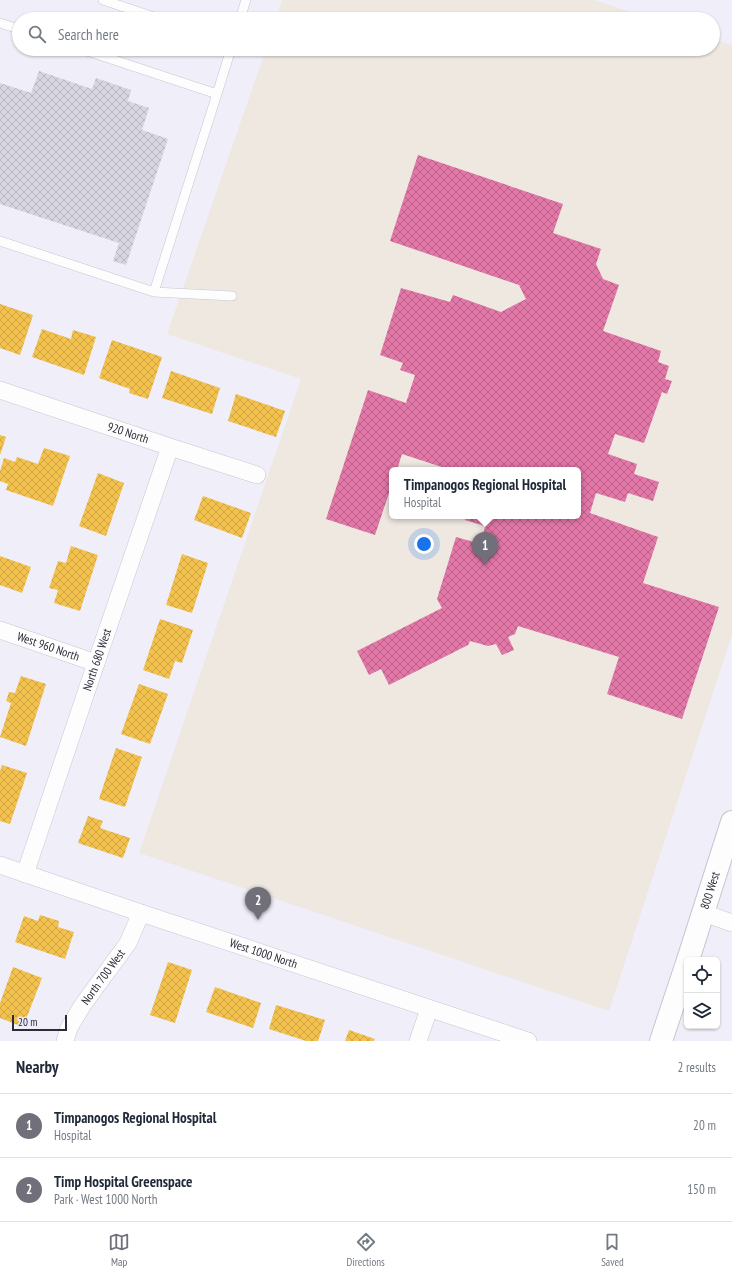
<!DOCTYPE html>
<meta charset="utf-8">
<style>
body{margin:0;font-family:"PT Sans Narrow",sans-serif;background:#f2f2f3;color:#1f2937}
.controls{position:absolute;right:12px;bottom:12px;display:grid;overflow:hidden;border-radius:6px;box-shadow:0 1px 3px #0004}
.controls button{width:36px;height:36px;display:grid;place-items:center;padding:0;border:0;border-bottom:1px solid #e0e1e3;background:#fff;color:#1f2937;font:20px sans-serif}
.scale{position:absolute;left:12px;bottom:10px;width:55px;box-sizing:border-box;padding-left:4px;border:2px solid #2d2b36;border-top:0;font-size:11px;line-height:14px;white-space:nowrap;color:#2d2b36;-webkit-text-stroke:3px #edebfd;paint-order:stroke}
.you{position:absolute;left:424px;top:544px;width:14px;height:14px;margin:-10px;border:3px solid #fff;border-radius:50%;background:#1a73e8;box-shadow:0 0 0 6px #1a73e833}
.badge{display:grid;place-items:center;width:26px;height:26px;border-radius:50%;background:#71707a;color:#fff;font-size:13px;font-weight:700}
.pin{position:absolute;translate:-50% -33px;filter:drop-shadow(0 1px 2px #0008)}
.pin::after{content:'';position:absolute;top:21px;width:14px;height:12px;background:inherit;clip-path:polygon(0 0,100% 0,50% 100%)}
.popup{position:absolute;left:389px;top:467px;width:192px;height:52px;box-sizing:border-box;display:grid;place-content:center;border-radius:6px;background:#fff;filter:drop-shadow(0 1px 3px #0005);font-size:13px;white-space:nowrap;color:#747a83}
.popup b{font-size:15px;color:#1f2937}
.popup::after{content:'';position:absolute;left:50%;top:100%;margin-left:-8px;border:8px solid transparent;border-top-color:#fff}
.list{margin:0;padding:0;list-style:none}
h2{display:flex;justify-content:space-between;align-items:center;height:52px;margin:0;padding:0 16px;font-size:17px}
h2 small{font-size:13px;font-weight:400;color:#747a83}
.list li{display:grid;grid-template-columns:26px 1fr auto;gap:12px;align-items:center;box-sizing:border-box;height:64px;padding:0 16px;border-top:1px solid #e0e1e3}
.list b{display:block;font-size:15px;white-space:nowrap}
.list p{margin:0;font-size:13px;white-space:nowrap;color:#747a83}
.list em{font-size:13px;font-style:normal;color:#747a83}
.icon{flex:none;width:22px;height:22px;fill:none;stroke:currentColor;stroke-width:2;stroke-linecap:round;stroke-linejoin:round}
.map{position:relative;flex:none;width:732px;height:1041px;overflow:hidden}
.search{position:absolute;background:#fff;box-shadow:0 1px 3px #0004;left:12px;right:12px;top:12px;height:44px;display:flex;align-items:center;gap:10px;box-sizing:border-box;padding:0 14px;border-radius:22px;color:#747a83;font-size:15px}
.sheet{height:180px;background:#fff}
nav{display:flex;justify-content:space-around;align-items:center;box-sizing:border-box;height:56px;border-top:1px solid #e0e1e3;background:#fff;font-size:11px;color:#747a83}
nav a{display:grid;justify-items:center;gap:2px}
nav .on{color:#71707a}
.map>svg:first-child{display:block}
.medical{fill:#eee8e1;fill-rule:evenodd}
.homes{fill:url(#homes-cross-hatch)}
.health{fill:url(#health-cross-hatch)}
.building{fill:url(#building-cross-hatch)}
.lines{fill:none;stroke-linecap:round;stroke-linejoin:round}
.lane-casing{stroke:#c7c5d0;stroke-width:10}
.street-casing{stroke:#c7c5d0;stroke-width:18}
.secondary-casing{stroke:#c7c5d0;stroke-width:24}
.lane{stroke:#fdfdfe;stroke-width:9}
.street{stroke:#fdfdfe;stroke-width:17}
.secondary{stroke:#fdfdfe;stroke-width:22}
.labels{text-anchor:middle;stroke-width:4;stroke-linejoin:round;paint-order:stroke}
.street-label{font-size:12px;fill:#2d2b36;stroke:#edebfd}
</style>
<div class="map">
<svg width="732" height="1041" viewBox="0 0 732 1041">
<defs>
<pattern id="homes-cross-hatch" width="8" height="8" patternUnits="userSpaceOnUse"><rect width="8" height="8" fill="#f2c14e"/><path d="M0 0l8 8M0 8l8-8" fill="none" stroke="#d0a645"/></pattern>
<pattern id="health-cross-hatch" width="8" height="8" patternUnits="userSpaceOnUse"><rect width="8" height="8" fill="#e377a8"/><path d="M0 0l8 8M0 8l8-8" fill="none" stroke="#b8628a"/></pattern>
<pattern id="building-cross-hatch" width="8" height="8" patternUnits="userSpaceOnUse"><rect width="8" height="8" fill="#d7d6e0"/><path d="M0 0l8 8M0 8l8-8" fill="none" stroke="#b9b8c1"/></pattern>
</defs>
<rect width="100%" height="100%" fill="#f0eff9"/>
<path class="medical" d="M 282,0 L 594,0 L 652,19 L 276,19 Z
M 713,39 L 732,45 L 732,635 L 609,1011 L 139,853 L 301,379 L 167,334 L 266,49 L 713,49 ZM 392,470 L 578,470 L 578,516 L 392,516 Z"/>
<path class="homes" d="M 0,304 L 33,315 L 20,355 L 0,348 Z
M 42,329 L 71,339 L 73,330 L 96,337 L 84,375 L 32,357 Z
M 112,340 L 162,357 L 148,399 L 129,393 L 130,389 L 99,378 Z
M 171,371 L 220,388 L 212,414 L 162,398 Z
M 236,394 L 285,411 L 276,437 L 228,421 Z
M 0,435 L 6,437 L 0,455 Z
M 44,448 L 70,456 L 53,506 L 6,490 L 8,484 L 0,481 L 0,471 L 4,458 L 15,462 L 17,457 L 38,464 Z
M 98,473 L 124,483 L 106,536 L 79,526 Z
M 203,496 L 251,513 L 242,538 L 194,520 Z
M 71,546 L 98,555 L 80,611 L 54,603 L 58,590 L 49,588 L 58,561 L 66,563 Z
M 182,554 L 208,563 L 192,613 L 166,605 Z
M 0,556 L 31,567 L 22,593 L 0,585 Z
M 160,619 L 193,630 L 182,663 L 175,661 L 169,679 L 143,670 Z
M 21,676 L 46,684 L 26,746 L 0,737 L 11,703 L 6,701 L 9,692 L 15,693 Z
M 139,684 L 168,694 L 150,744 L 121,734 Z
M 116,748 L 142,757 L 125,807 L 99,799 Z
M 2,765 L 27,773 L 10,824 L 0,821 L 0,771 Z
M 88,816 L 103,821 L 100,828 L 130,838 L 123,858 L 78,843 Z
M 40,915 L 59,921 L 58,927 L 74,932 L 65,959 L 15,942 L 24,916 L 38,921 Z
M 168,962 L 192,970 L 175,1023 L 150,1015 Z
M 13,967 L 42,978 L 23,1027 L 0,1018 L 0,1003 Z
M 215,987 L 261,1003 L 253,1028 L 206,1012 Z
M 276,1005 L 325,1020 L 318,1041 L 306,1041 L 269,1029 Z
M 349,1030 L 375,1039 L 374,1041 L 345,1041 Z"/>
<path class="health" d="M 418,155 L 563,204 L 553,233 L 601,249 L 596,264 L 603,279 L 619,285 L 603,331 L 661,351 L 658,362 L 669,366 L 665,379 L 672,381 L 667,394 L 662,392 L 644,443 L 615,434 L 608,454 L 637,464 L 634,474 L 659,482 L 653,501 L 628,493 L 625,502 L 596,493 L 590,513 L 658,537 L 643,583 L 719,607 L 682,719 L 607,694 L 619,657 L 518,626 L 515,634 L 508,637 L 514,650 L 502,655 L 496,644 L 488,646 L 470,641 L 468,645 L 389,685 L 381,669 L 369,675 L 357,651 L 442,608 L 437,599 L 456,537 L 481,544 L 485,526 L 465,520 L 467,516 L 578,516 L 578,470 L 451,470 L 402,454 L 397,470 L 392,470 L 392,484 L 375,535 L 326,519 L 368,390 L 406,403 L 415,375 L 400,370 L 403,363 L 380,355 L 401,288 L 450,302 L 453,295 L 501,312 L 526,299 L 519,285 L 390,241 Z"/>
<path class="building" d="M 39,71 L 92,89 L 96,78 L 131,90 L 128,101 L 149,108 L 142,130 L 168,139 L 126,265 L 113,261 L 119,243 L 0,204 L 0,83 L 31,93 Z"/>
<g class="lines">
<defs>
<path id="lane" d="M 103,0 L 160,19
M 240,19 L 246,0
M 0,23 L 19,29
M 217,94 L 231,49
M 0,241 L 154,292 L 217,94 L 81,49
M 154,292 L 232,296"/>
<g id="street">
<path id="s1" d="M 0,390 L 170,447 L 257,475"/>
<path id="s2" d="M 0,630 L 96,663"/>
<path id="s3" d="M 0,865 L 141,913 L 528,1041"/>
<path id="s4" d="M 25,874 L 96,663 L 170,447"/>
<path d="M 704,913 L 732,923"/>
<path id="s5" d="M 65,1041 L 69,1028 L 82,1006 L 128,943 L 141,913"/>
<path d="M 418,1041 L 429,1009"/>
</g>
<g id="secondary">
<path id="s6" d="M 688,960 L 732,822"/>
<path d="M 661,1041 L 687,963"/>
</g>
</defs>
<use href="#lane" class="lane-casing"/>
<use href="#street" class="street-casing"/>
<use href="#secondary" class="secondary-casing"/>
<use href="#lane" class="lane"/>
<use href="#street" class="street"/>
<use href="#secondary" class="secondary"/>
</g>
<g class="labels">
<g class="street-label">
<text dy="4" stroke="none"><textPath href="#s1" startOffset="135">920 North</textPath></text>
<text dy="4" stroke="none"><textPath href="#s2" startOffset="51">West 960 North</textPath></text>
<text dy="4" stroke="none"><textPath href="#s4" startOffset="226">North 680 West</textPath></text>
<text dy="4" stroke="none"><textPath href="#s6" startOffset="73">800 West</textPath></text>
<text dy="4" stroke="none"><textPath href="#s3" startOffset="278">West 1000 North</textPath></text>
<text dy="4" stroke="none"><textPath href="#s5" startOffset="75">North 700 West</textPath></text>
</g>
</g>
</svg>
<div class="controls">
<button><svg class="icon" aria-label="locate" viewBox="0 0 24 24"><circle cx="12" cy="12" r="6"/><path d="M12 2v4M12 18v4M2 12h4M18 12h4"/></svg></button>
<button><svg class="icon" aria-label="layers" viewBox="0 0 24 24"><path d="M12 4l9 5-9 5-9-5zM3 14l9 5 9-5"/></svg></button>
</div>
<div class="scale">20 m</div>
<div class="you"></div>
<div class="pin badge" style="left:485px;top:565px">1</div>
<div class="popup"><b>Timpanogos Regional Hospital</b>Hospital</div>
<div class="pin badge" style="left:258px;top:920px">2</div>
<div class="search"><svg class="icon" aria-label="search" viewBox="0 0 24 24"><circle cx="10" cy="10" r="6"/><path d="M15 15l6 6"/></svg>Search here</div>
</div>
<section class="sheet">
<h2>Nearby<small>2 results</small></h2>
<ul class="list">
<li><span class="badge">1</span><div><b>Timpanogos Regional Hospital</b><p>Hospital</p></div><em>20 m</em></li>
<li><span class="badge">2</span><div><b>Timp Hospital Greenspace</b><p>Park · West 1000 North</p></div><em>150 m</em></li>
</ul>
</section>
<nav>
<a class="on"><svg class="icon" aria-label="map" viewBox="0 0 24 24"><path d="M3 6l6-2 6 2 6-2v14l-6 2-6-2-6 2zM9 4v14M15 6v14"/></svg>Map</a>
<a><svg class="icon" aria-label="directions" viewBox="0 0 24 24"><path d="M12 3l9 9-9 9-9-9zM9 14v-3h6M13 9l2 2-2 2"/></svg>Directions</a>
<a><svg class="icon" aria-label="saved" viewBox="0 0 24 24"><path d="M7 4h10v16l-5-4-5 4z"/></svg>Saved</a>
</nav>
